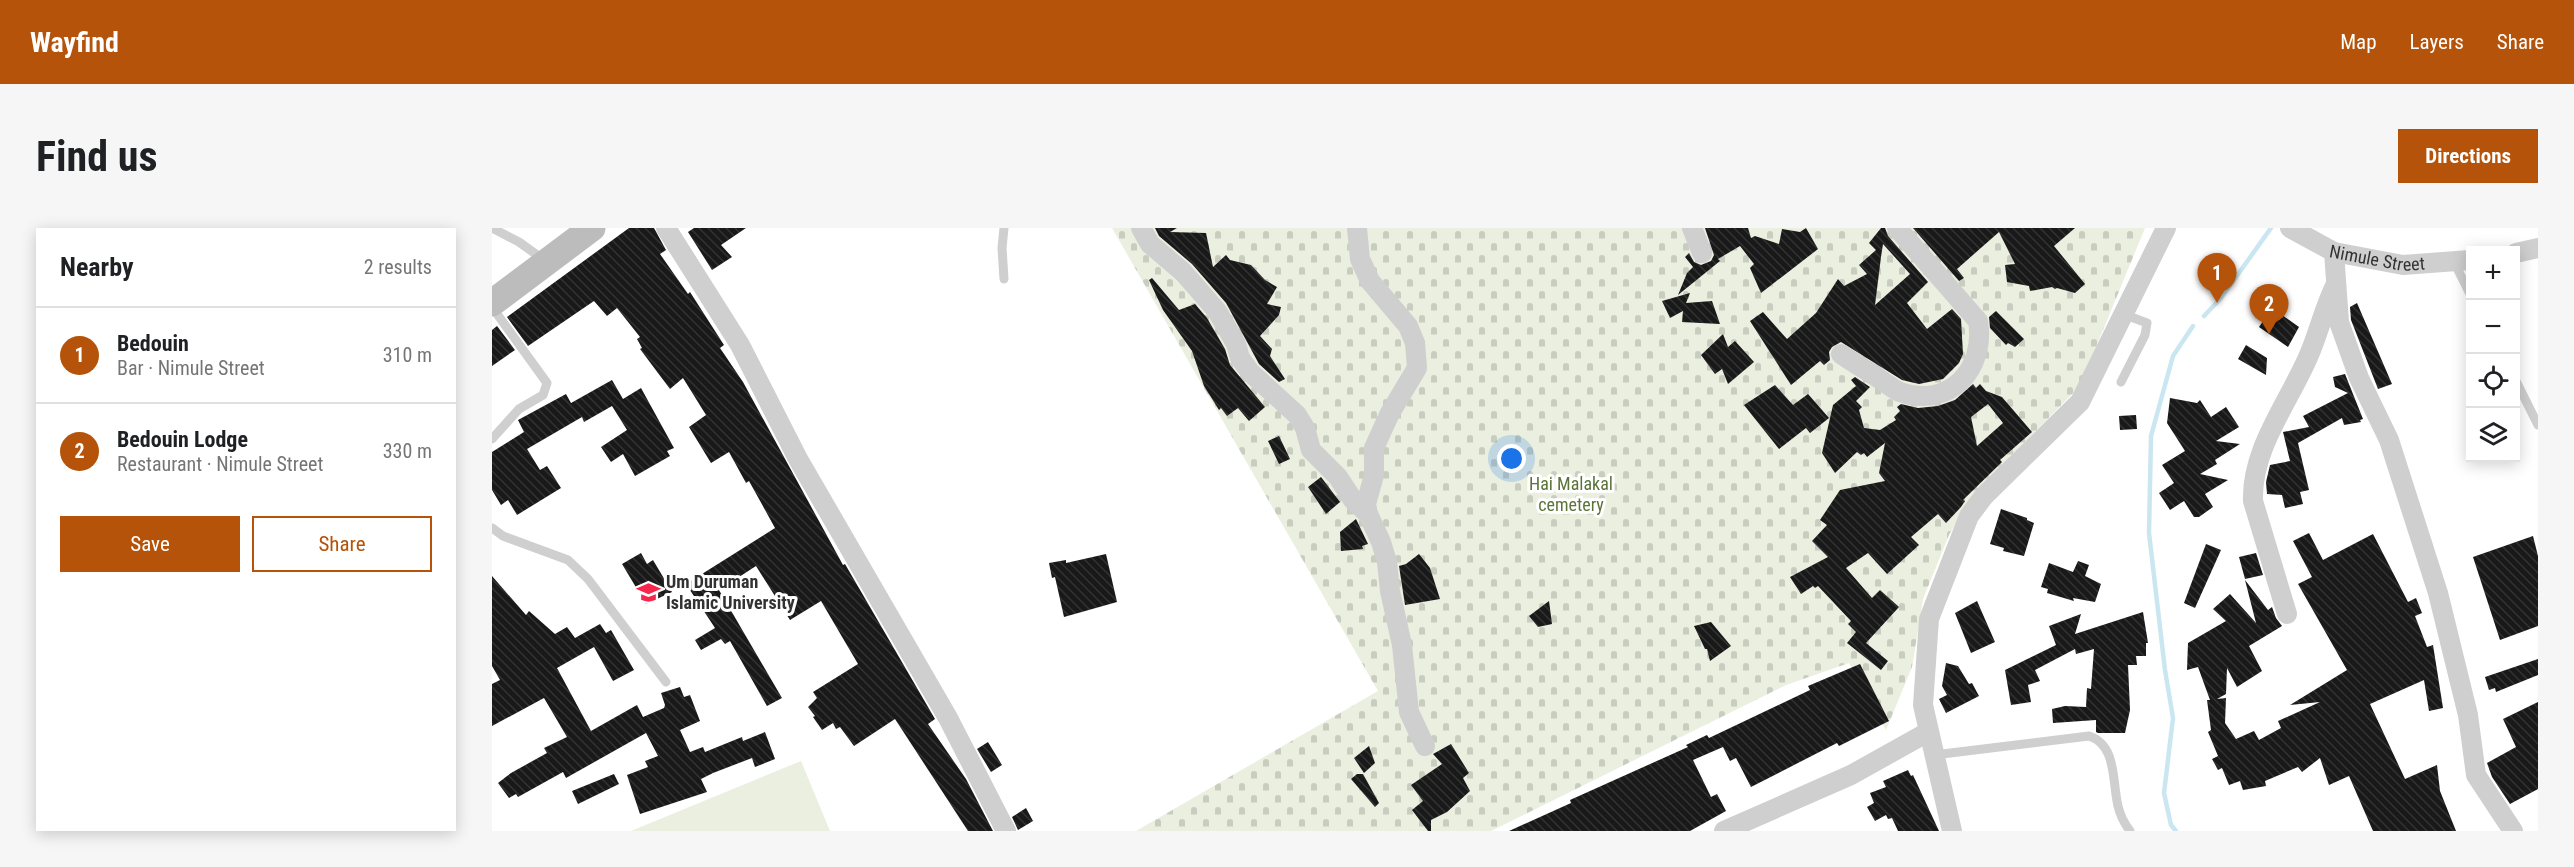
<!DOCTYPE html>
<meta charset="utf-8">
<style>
body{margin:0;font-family:"Roboto Condensed",sans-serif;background:#f6f6f6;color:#202124}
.controls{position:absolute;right:18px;top:18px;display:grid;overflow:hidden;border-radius:0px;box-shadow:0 3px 15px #0003}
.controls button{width:54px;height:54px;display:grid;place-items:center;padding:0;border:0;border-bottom:2px solid #e0e0e0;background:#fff;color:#202124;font:30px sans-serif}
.you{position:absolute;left:1020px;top:231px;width:21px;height:21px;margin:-15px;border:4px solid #fff;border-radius:50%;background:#1a73e8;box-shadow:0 0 0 9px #1a73e833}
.badge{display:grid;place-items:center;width:39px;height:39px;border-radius:50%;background:#b45309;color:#fff;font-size:20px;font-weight:700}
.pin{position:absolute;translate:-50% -50px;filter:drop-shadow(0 2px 3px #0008)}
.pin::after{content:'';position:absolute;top:32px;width:21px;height:18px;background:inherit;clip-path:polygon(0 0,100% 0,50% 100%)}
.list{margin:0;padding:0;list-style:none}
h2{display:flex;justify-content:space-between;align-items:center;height:78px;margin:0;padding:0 24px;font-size:26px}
h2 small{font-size:20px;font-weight:400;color:#757577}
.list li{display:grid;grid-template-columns:39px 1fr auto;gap:18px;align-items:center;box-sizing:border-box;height:96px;padding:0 24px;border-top:2px solid #e0e0e0}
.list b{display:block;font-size:22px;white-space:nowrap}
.list p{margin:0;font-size:20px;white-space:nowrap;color:#757577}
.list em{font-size:20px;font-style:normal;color:#757577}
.actions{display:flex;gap:12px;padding:18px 24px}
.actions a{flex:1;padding:14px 0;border:2px solid #b45309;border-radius:0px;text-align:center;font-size:21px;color:#b45309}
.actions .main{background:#b45309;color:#fff}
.icon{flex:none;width:33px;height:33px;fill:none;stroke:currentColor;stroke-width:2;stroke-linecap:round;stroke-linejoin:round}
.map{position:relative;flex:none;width:2046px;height:603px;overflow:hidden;border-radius:0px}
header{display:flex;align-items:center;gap:36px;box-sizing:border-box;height:84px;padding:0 30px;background:#b45309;color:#fff}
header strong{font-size:28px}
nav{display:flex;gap:33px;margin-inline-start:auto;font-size:21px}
.intro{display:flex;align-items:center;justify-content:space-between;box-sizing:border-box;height:144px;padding:0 36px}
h1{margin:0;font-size:42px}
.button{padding:15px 27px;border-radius:0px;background:#b45309;color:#fff;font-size:21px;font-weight:700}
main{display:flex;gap:36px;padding:0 36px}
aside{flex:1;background:#fff;border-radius:0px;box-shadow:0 3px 15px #0003}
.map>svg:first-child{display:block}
.cemetery{fill:url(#cemetery-stones)}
.pitch{fill:#eaefdf}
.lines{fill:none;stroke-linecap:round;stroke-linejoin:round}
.stream{stroke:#cae6f0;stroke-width:4.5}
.building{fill:url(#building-back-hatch);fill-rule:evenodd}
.lane{stroke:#cfcfcf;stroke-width:9}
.street{stroke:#cfcfcf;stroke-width:20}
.secondary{stroke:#bcbcbc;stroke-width:27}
.labels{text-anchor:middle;stroke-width:6;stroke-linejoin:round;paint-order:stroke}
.street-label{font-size:18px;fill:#323232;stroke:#fff}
.park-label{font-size:18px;fill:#5b7339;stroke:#fff}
.poi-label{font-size:18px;font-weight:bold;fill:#323232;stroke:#fff;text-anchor:start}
</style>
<header>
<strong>Wayfind</strong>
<nav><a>Map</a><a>Layers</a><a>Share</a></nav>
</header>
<div class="intro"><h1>Find us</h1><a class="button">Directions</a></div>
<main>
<aside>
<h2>Nearby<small>2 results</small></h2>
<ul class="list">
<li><span class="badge">1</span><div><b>Bedouin</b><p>Bar · Nimule Street</p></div><em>310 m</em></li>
<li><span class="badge">2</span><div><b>Bedouin Lodge</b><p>Restaurant · Nimule Street</p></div><em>330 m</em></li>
</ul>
<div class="actions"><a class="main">Save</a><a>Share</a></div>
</aside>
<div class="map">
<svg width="2046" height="603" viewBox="0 0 2046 603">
<defs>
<pattern id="cemetery-stones" width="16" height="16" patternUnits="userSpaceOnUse" patternTransform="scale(1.5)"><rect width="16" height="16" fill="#eaefdf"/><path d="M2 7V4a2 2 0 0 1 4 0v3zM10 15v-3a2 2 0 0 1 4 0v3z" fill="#c9cdc0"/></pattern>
<pattern id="building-back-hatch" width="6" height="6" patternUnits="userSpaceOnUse" patternTransform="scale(1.5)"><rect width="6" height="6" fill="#191919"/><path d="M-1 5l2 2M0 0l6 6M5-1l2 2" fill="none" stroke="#323232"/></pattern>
</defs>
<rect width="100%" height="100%" fill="#fff"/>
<path class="cemetery" d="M 620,0 L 1653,0 L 1588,158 L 1480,268 L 1457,307 L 1431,371 L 1420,439 L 1394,502 L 1357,435 L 1294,457 L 999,603 L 644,603 L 886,463 Z"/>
<path class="pitch" d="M 309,533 L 338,603 L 139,603 Z"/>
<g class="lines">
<path class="stream" d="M 1712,88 L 1729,70 L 1779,0
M 1684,603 L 1679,597 L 1672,565 L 1681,490 L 1673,442 L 1657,305 L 1659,208 L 1681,128 L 1701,98"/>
</g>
<path class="building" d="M 137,0 L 162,0 L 174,22 L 168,26 L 196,66 L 198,64 L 232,117 L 228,120 L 251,154 L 351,337 L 353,336 L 443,491 L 436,496 L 474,551 L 501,603 L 476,603 L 403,491 L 362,518 L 348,499 L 344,501 L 341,495 L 330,502 L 321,489 L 323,488 L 316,479 L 325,470 L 321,464 L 366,436 L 329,373 L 298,392 L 264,338 L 227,362 L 290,470 L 275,478 L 238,413 L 233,416 L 229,411 L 209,422 L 203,412 L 223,400 L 194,356 L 283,300 L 257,253 L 254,255 L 237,224 L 219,235 L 197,199 L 214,187 L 191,150 L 178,161 L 148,121 L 150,120 L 145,111 L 148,109 L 125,80 L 115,88 L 102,73 L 36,118 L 15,89 Z
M 202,0 L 254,0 L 229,17 L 240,29 L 220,42 L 196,4 Z
M 663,0 L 685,0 L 678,4 L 714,5 L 721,39 L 734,27 L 738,32 L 759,37 L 773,52 L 785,59 L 775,76 L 789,79 L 787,87 L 768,108 L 780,121 L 778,128 L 793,151 L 787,154 L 767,136 L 734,75 L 700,36 L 667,8 Z
M 1213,0 L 1256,0 L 1259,10 L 1263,8 L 1287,16 L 1290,1 L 1308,4 L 1314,0 L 1326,21 L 1269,65 L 1258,40 L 1262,36 L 1248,18 L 1226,31 L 1228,33 L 1186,67 L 1195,45 L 1201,39 L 1193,29 L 1197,25 L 1202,34 L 1209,37 L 1219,33 L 1222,27 Z
M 1389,0 L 1393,0 L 1396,8 L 1436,54 L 1415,75 L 1435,101 L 1460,81 L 1469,91 L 1471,126 L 1467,135 L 1451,151 L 1427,156 L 1410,152 L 1349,114 L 1340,119 L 1337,124 L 1338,132 L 1332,137 L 1328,133 L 1299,157 L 1258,93 L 1271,84 L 1295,111 L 1324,85 L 1346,51 L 1352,58 L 1375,46 L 1367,37 L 1384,22 L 1377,15 ZM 1391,16 L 1418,46 L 1383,77 L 1389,29 Z
M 1421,0 L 1583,0 L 1562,18 L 1593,56 L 1583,65 L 1565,60 L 1563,61 L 1560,59 L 1538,63 L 1537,58 L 1515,54 L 1513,37 L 1523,36 L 1507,4 L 1465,41 L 1472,50 L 1467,53 Z
M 660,50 L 687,82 L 703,76 L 715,90 L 733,121 L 738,137 L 773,179 L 757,193 L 746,180 L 735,188 L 729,180 L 727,182 L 712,158 L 700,123 L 671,82 L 657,52 Z
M 1198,65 L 1194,75 L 1220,73 L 1228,96 L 1190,94 L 1191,83 L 1178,90 L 1170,73 Z
M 1865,75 L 1900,156 L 1886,161 L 1859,92 L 1858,79 Z
M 1780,80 L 1807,99 L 1796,119 L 1767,99 Z
M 1504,83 L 1532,111 L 1523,119 L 1516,115 L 1514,117 L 1498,100 L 1497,89 Z
M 5,98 L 23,122 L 0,138 L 0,102 Z
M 1231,106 L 1236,119 L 1243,113 L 1262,134 L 1236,156 L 1230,141 L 1223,146 L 1209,127 Z
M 1754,117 L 1775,130 L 1774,147 L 1746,131 Z
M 1853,146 L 1871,191 L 1868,192 L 1869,194 L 1852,197 L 1850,190 L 1806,215 L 1817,262 L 1808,264 L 1811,276 L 1793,280 L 1790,267 L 1775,266 L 1774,254 L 1778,237 L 1798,233 L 1791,204 L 1817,199 L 1811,188 L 1856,165 L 1843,159 L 1841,149 Z
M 1363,149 L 1378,159 L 1364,173 L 1370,179 L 1367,182 L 1372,200 L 1388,202 L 1404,192 L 1402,189 L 1408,183 L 1405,179 L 1409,176 L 1426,180 L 1446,178 L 1463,172 L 1481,156 L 1484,160 L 1488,156 L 1494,163 L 1510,169 L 1540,204 L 1508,232 L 1510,234 L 1471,272 L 1473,273 L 1469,279 L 1454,295 L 1446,286 L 1419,309 L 1427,317 L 1395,346 L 1376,325 L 1354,340 L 1380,370 L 1388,362 L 1407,379 L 1374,415 L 1396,433 L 1389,442 L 1355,415 L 1364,404 L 1356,396 L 1359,393 L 1326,358 L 1323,360 L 1321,358 L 1309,366 L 1298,349 L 1336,329 L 1320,313 L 1335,297 L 1328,292 L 1348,262 L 1393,253 L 1387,245 L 1393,215 L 1375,229 L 1372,225 L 1369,227 L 1365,224 L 1343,245 L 1330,225 L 1341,177 L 1364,158 L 1359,152 ZM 1496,176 L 1511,195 L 1485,218 L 1479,189 Z
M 120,152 L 131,171 L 149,160 L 182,220 L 175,223 L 178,228 L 143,248 L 131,226 L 119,234 L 109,219 L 135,202 L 120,178 L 92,194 L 90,189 L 35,221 L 48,242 L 55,238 L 69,260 L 25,287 L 16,272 L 9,277 L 0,262 L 0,224 L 32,204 L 26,192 L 74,166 L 79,175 Z
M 1283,157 L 1301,177 L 1316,166 L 1337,190 L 1318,205 L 1314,200 L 1287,221 L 1252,177 Z
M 1678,170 L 1705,175 L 1708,172 L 1719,189 L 1734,179 L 1747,199 L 1724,213 L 1748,216 L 1723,232 L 1725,236 L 1708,246 L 1736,252 L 1713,266 L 1721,279 L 1707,289 L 1702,289 L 1692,273 L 1678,282 L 1667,265 L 1682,255 L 1670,237 L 1693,223 L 1675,195 Z
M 1644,187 L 1645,201 L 1628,202 L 1627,188 Z
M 787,208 L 798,231 L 787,236 L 776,213 Z
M 829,249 L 848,274 L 834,286 L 816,259 Z
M 1509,281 L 1535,290 L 1535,292 L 1542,295 L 1532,328 L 1511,323 L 1512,320 L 1498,316 Z
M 864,291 L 876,316 L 870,318 L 871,321 L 849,323 L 848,304 Z
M 1817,305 L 1831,332 L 1881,306 L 1916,374 L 1924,370 L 1930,385 L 1923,388 L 1935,419 L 1941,417 L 1951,480 L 1937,483 L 1932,452 L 1878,476 L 1913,551 L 1945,537 L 1948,563 L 1964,603 L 1881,603 L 1857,548 L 1837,557 L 1828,530 L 1810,544 L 1806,539 L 1773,553 L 1774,558 L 1751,562 L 1748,553 L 1737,557 L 1730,540 L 1726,542 L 1720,531 L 1726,528 L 1716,504 L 1719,502 L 1715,472 L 1718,472 L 1706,439 L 1695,442 L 1696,415 L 1734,393 L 1721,381 L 1738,366 L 1764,395 L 1753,352 L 1776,382 L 1780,379 L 1784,390 L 1790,398 L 1757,418 L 1770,443 L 1745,459 L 1735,440 L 1734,466 L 1725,471 L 1734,470 L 1733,495 L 1744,511 L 1762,503 L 1767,512 L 1789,500 L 1786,493 L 1828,474 L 1798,477 L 1855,442 L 1806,356 L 1820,349 L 1801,313 Z
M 2041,308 L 2046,328 L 2046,398 L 2008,412 L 1981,329 Z
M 1714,316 L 1729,322 L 1703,380 L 1692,375 Z
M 149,325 L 155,336 L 161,332 L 180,364 L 154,376 L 130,336 Z
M 1764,325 L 1771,347 L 1753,351 L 1747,329 Z
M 614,326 L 625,374 L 572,389 L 563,349 L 560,350 L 557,335 L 574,332 L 574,335 Z
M 927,326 L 938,340 L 948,371 L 913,377 L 907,338 L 914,336 Z
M 1586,333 L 1597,337 L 1593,348 L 1609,356 L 1603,374 L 1581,370 L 1582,373 L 1555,365 L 1556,361 L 1549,359 L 1557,335 L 1581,344 Z
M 0,348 L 34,387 L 37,383 L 63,406 L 75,399 L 83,410 L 108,396 L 114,405 L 119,402 L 142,442 L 121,453 L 102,419 L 65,440 L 99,503 L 145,477 L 151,489 L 172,480 L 173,477 L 169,465 L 188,459 L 192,469 L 198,467 L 208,493 L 188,502 L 198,524 L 211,519 L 213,524 L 250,509 L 251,513 L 273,504 L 283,531 L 263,539 L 260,530 L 221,545 L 209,551 L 215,564 L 148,586 L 135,547 L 156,539 L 153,533 L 166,528 L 154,505 L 74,550 L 71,544 L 26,569 L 24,566 L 17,570 L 6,555 L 19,545 L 55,525 L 52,520 L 75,509 L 52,470 L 0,498 L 0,456 L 8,452 L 0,438 Z
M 1057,373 L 1060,396 L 1046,399 L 1037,388 Z
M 1485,373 L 1503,414 L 1479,425 L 1463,385 Z
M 1651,384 L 1656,415 L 1654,415 L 1654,428 L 1644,428 L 1645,437 L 1636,437 L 1638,482 L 1633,505 L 1606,505 L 1604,504 L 1604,492 L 1561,495 L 1560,481 L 1573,478 L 1594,479 L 1595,460 L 1599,461 L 1602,421 L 1584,426 L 1583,421 L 1543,442 L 1548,453 L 1536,457 L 1539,474 L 1519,477 L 1513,442 L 1564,417 L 1557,398 L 1589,386 L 1583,406 Z
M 1219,394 L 1239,418 L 1218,433 L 1215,421 L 1213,421 L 1202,398 Z
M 2046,431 L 2046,447 L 2004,464 L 2003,460 L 1997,462 L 1993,449 Z
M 1454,435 L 1466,438 L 1477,456 L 1480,455 L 1487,468 L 1454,485 L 1447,471 L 1455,467 L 1450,458 Z
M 1368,436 L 1397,493 L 1347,518 L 1345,515 L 1259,559 L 1244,530 L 1238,533 L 1231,519 L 1201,532 L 1219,569 L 1225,566 L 1234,583 L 1198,603 L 1017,603 L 1079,575 L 1078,572 L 1196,519 L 1194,517 L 1215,507 L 1217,510 L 1318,462 L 1316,458 Z
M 2046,474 L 2046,561 L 2018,576 L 2000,549 L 1995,535 L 2024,519 L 2011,491 Z
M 496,514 L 510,537 L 499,544 L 485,521 Z
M 959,516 L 977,545 L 971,550 L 978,563 L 955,584 L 939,592 L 939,603 L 936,603 L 920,582 L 931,573 L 919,557 L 950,536 L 941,526 Z
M 877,518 L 883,535 L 872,545 L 862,530 Z
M 1416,542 L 1419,548 L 1421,547 L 1447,603 L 1406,603 L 1400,590 L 1396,591 L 1394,587 L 1383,593 L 1375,579 L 1382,575 L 1378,565 L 1394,559 L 1391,553 Z
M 122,546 L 127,556 L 86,576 L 80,563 Z
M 865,546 L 871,546 L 887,575 L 883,579 L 859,551 Z
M 534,580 L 541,593 L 526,602 L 520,589 Z"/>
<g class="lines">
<path class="lane" d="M 0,0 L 27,14 L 52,32
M 1962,34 L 1978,66
M 512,51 L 510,20 L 512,0
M 0,79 L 55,155 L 51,167 L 27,181 L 0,211
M 2024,153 L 2046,197
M 1629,154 L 1653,107 L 1655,95 L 1631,86
M 0,300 L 11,308 L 76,332 L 96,351 L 174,454
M 1442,527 L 1597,508 C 1625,517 1620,553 1626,578 C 1628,587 1632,595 1638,603"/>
<g class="street">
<path d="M 174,0 L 248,117 L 306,231 L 456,490 L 514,603"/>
<path d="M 649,0 L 658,16 L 691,44 L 725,83 L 744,116 L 748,130 L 758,144 L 805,187 L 813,200 L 819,222 L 846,249 L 861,272 L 876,286"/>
<path d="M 865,0 L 868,31 L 878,53 L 916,98 L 923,115 L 925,140 L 898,185 L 882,220 L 882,247 L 874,276 L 876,286 L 889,314 L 895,334 L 898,363 L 910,417 L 917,484 L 933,518"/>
<path d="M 1200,0 L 1210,25"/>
<path id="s1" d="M 1798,0 L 1842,24 L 1911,37 L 1978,32"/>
<path d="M 1842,24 L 1847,94 L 1867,150 L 1897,212 L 1946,365 L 1976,487 L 1984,547 L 2021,603"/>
<path d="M 2024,25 L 2046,20"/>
<path d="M 1349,126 C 1363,136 1378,144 1392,154 C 1397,157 1402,162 1408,164 C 1457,181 1494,142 1486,93 L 1405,0"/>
<path d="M 1795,386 L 1761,273 C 1759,221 1797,174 1817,127 C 1827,104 1832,80 1843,58"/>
<path d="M 1232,603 L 1359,547 L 1436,504"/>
<path d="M 1460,603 L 1431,477 L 1437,391 L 1477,288 L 1492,268 L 1588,174 L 1674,0"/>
</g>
<path class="secondary" d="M 0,75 L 100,0"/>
</g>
<defs>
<symbol id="university-bare" viewBox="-9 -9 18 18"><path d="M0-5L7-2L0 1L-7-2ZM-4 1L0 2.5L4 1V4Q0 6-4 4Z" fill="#f7264d" stroke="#fff" stroke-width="2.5" paint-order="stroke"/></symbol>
</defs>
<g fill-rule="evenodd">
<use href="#university-bare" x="140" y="348" width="33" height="33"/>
</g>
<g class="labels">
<g class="street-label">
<text dy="6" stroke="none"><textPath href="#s1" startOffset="94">Nimule Street</textPath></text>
</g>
<g class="park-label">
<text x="1079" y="262">Hai Malakal<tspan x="1079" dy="21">cemetery</tspan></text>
</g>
<g class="poi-label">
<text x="174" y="360">Um Duruman<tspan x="174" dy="21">Islamic University</tspan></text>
</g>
</g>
</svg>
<div class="controls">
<button>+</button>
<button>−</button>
<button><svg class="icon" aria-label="locate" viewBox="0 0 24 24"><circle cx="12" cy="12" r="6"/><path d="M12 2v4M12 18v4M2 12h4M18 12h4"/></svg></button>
<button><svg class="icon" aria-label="layers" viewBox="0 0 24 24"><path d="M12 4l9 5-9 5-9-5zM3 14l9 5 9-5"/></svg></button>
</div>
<div class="you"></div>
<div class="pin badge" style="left:1725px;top:75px">1</div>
<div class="pin badge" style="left:1777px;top:106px">2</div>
</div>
</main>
